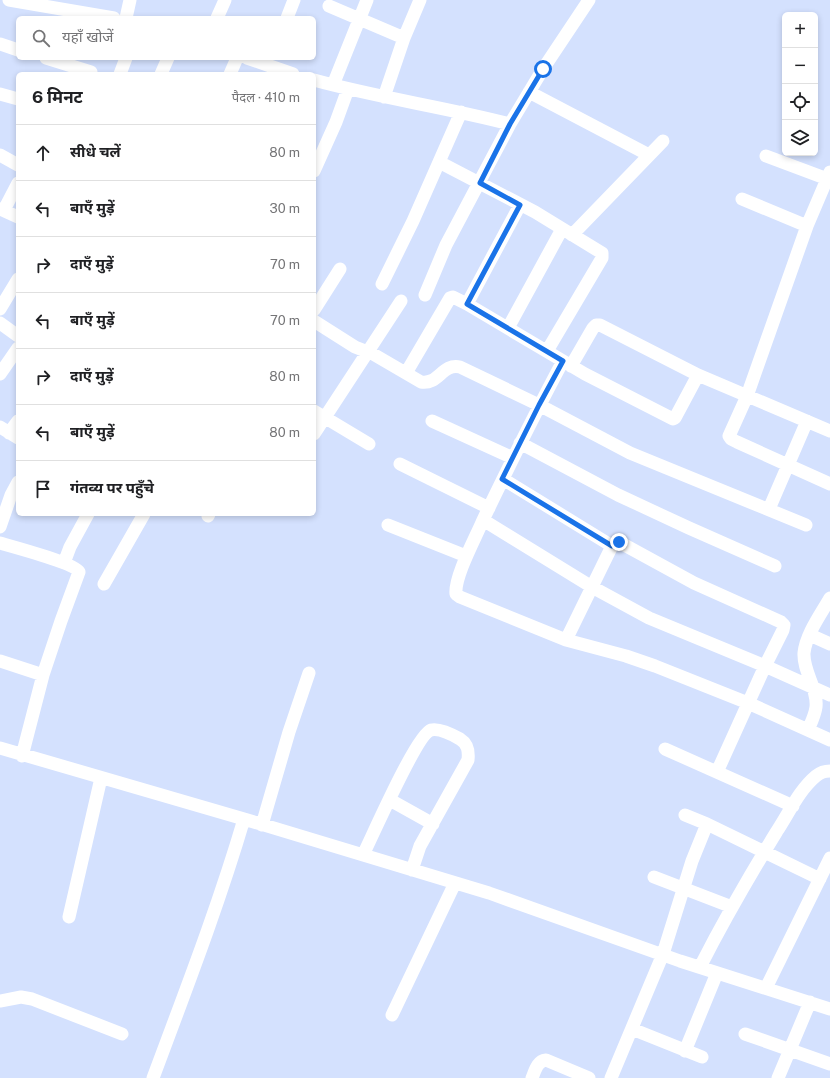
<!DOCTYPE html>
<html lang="hi">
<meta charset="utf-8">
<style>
body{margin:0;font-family:"Public Sans","Noto Sans Devanagari",sans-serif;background:#f2f2f2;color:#202124}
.controls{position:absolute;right:12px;top:12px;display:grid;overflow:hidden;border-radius:6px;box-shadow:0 2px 6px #0003}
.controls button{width:36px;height:36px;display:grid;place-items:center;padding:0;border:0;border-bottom:1px solid #e0e0e0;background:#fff;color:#202124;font:20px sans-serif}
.stop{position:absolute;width:12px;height:12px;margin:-9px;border:3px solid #1a73e8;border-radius:50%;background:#fff}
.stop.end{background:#1a73e8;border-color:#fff;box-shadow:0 1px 4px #0008}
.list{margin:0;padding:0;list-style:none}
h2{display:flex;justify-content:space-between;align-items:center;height:52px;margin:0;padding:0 16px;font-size:17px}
h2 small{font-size:13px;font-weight:400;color:#757577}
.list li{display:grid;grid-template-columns:26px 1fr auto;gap:12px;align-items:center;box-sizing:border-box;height:56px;padding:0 16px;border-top:1px solid #e0e0e0}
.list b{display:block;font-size:15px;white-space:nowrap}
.list em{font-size:13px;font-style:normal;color:#757577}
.icon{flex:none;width:22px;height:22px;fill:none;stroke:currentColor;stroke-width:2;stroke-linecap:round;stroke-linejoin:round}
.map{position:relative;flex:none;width:830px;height:1078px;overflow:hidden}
.search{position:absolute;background:#fff;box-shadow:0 2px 6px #0003;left:16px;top:16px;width:300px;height:44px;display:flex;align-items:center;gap:10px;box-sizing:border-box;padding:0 14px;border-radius:6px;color:#757577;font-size:15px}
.panel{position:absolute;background:#fff;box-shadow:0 2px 6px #0003;left:16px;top:72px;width:300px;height:444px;border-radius:6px}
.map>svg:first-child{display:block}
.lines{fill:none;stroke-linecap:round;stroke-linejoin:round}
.minor{stroke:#fff;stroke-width:13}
.route{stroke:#1a73e8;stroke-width:5}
</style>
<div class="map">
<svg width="830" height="1078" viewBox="0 0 830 1078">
<rect width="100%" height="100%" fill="#d4e1fe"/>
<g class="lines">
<path class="minor" d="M 9,0 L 114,18
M 329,6 L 404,38
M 126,18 L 130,0
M 217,18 L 225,0
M 287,18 L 294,0
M 0,44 L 18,50
M 46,58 L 91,72
M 247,58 L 293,74
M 120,74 L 126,58
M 161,74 L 168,58
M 230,74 L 237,58
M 314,80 C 379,98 445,107 510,124
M 333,85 L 367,0
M 529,92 L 649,155
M 0,94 L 18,99
M 384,97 L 404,38 L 420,0
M 0,155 L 18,165
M 766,156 L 830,180
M 439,162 L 535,212 L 602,253 L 602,258 L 547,351
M 314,171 L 336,122 L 348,89
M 830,172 L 807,226 L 747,396 L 729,436 L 731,439 L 737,442 L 830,484
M 742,199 L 807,226
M 0,209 L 18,217
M 4,210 L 18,183
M 572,235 L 663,141
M 382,284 L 413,221 L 461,112
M 425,295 L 446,245 L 510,124 L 543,69 L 589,0
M 467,304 L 520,205
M 0,309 L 18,279
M 314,310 L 340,269
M 314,321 L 355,347 L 373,354 L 421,382 C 439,385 442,363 460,367 L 539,405 L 630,453 L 806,525
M 0,323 L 18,336
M 508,328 L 562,229
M 563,361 C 535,413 509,466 483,520 C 476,537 454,577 456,594 L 460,597 L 566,640 L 626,656 L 655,666 L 748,703 L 830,740
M 571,366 L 593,328 L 596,325 L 600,325 L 698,375 L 830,431
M 406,373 L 450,298 L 453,297 L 467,304 L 585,374 L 673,419 L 675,418 L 698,375
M 0,374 L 18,348
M 314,411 L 369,444
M 432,421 L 513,458
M 0,427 L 18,438
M 9,433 L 18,421
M 314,434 L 401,301
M 520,443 L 618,495 L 689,528 L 775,566
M 400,464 L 489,508
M 503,479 L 612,546
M 769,509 L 807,421
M 208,516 L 209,514
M 483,520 L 592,587 L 649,618 L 765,666 L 830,695
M 388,525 L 466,556
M 0,527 L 11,495 L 18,482
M 0,543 C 14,547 74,563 79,572 L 61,621 L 43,675 L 22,756
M 64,563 L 70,547 L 88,514
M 104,584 L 144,514
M 810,635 L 830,644
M 566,640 L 612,546 L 615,543 L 619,542 L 694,583 L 781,622 L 784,625 L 783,630 L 765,666 L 717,772
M 0,661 L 43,675
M 808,730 C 811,723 815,715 816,707 C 818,688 803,672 804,653 C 806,634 821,614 830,598
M 0,748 L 244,819 L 489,893 L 680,961 L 830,1009
M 665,749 L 793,806
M 390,800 L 433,824
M 685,815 L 707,824 L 820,879
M 262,825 L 289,732 L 309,673
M 363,855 C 372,837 417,734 431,730 C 439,728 453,735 460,739 C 468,744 469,751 468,760 L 420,846 L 412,870
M 654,877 L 732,907
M 69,917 L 101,778
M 700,967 C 724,920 750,875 777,831 C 789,813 799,790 816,776 C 821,772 824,771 830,771
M 766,988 L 830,858
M 0,1001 L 21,997 L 32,999 L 122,1034
M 392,1015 L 455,883
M 632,1029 L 702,1057
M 745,1034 L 830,1064
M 685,1051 L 717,973
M 153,1078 C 185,992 218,907 244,819
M 532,1078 C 535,1071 537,1061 546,1060 L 589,1078
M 611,1078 L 663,954 L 692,861 L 707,824
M 778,1078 L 810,1002"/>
</g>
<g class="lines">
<path class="route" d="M 543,69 L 510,124 L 480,183 L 520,205 L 467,304 L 563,361 L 539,405 L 502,479 L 612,546 L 615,542 L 619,542"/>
</g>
</svg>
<div class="controls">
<button>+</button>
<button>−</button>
<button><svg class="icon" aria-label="locate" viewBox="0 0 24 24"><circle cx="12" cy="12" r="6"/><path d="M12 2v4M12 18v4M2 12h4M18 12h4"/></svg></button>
<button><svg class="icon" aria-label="layers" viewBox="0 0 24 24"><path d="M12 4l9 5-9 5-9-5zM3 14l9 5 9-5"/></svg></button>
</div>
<div class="stop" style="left:543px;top:69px"></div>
<div class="stop end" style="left:619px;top:542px"></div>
<div class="search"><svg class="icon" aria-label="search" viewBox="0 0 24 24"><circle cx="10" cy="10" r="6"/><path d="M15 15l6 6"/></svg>यहाँ खोजें</div>
<section class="panel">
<h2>6 मिनट<small>पैदल · 410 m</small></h2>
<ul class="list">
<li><svg class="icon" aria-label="ahead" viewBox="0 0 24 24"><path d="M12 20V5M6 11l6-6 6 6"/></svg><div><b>सीधे चलें</b></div><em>80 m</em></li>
<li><svg class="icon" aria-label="left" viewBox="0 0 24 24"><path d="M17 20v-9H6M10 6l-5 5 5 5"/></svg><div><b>बाएँ मुड़ें</b></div><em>30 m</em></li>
<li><svg class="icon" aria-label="right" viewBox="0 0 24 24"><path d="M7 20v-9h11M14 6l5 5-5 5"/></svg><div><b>दाएँ मुड़ें</b></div><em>70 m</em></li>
<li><svg class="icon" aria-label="left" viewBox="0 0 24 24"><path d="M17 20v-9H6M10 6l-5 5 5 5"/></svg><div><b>बाएँ मुड़ें</b></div><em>70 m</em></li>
<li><svg class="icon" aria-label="right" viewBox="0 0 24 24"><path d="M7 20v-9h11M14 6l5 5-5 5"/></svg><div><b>दाएँ मुड़ें</b></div><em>80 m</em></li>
<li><svg class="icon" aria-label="left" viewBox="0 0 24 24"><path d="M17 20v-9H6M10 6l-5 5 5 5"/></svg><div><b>बाएँ मुड़ें</b></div><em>80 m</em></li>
<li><svg class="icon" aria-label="arrive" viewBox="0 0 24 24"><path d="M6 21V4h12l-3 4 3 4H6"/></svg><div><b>गंतव्य पर पहुँचे</b></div></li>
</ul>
</section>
</div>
